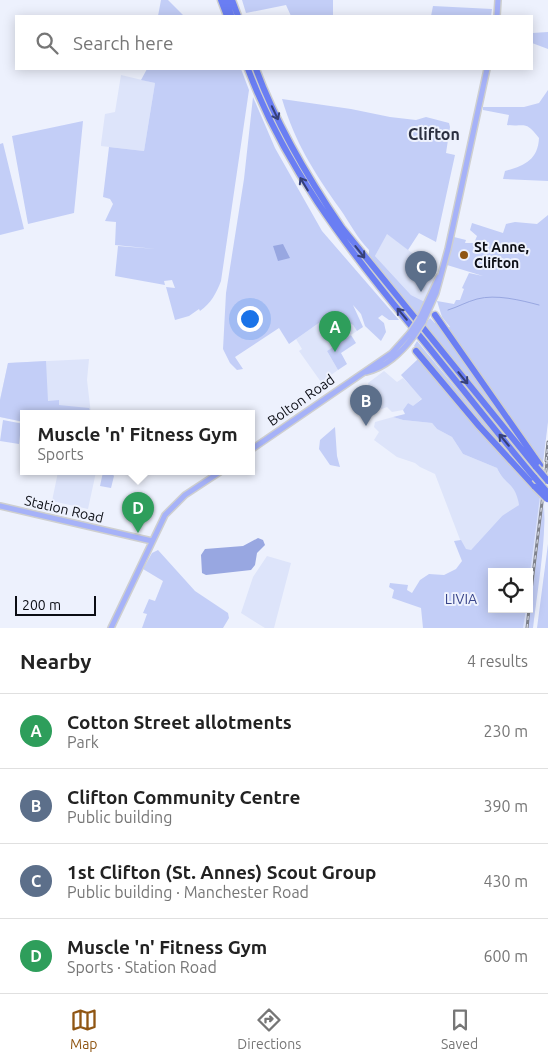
<!DOCTYPE html>
<meta charset="utf-8">
<style>
body{margin:0;font-family:Ubuntu,sans-serif;background:#f6f6f6;color:#222}
.controls{position:absolute;right:15px;bottom:15px;display:grid;overflow:hidden;border-radius:0px;box-shadow:0 2px 12px #0003}
.controls button{width:45px;height:45px;display:grid;place-items:center;padding:0;border:0;border-bottom:1px solid #e0e0e0;background:#fff;color:#222;font:25px sans-serif}
.scale{position:absolute;left:15px;bottom:12px;width:81px;box-sizing:border-box;padding-left:5px;border:2px solid #0b0d14;border-top:0;font-size:14px;line-height:18px;white-space:nowrap;color:#0b0d14;-webkit-text-stroke:4px #edf1fd;paint-order:stroke}
.you{position:absolute;left:249px;top:318px;width:18px;height:18px;margin:-12px;border:4px solid #fff;border-radius:50%;background:#1a73e8;box-shadow:0 0 0 8px #1a73e833}
.badge{display:grid;place-items:center;width:32px;height:32px;border-radius:50%;background:#905613;color:#fff;font-size:16px;font-weight:700}
.pin{position:absolute;translate:-50% -41px;filter:drop-shadow(0 1px 2px #0008)}
.pin::after{content:'';position:absolute;top:26px;width:18px;height:15px;background:inherit;clip-path:polygon(0 0,100% 0,50% 100%)}
.popup{position:absolute;left:20px;top:410px;width:235px;height:65px;box-sizing:border-box;display:grid;place-content:center;border-radius:0px;background:#fff;filter:drop-shadow(0 1px 4px #0005);font-size:16px;white-space:nowrap;color:#767676}
.popup b{font-size:19px;color:#222}
.popup::after{content:'';position:absolute;left:50%;top:100%;margin-left:-10px;border:10px solid transparent;border-top-color:#fff}
.list{margin:0;padding:0;list-style:none}
h2{display:flex;justify-content:space-between;align-items:center;height:65px;margin:0;padding:0 20px;font-size:21px}
h2 small{font-size:16px;font-weight:400;color:#767676}
.list li{display:grid;grid-template-columns:32px 1fr auto;gap:15px;align-items:center;box-sizing:border-box;height:75px;padding:0 20px;border-top:1px solid #e0e0e0}
.list b{display:block;font-size:19px;white-space:nowrap}
.list p{margin:0;font-size:16px;white-space:nowrap;color:#767676}
.list em{font-size:16px;font-style:normal;color:#767676}
.icon{flex:none;width:28px;height:28px;fill:none;stroke:currentColor;stroke-width:2;stroke-linecap:round;stroke-linejoin:round}
.map{position:relative;flex:none;width:548px;height:628px;overflow:hidden}
.search{position:absolute;background:#fff;box-shadow:0 2px 12px #0003;left:15px;right:15px;top:15px;height:55px;display:flex;align-items:center;gap:12px;box-sizing:border-box;padding:0 18px;border-radius:0px;color:#767676;font-size:19px}
.sheet{height:365px;background:#fff}
nav{display:flex;justify-content:space-around;align-items:center;box-sizing:border-box;height:70px;border-top:1px solid #e0e0e0;background:#fff;font-size:14px;color:#767676}
nav a{display:grid;justify-items:center;gap:2px}
nav .on{color:#905613}
.map>svg:first-child{display:block}
.built{fill:#dde4fa}
.green{fill:#c3cef7}
.water{fill:#98a7e1}
.lines{fill:none;stroke-linecap:round;stroke-linejoin:round}
.stream{stroke:#98a7e1;stroke-width:1}
.major-casing{stroke:#cecfd0;stroke-width:8}
.highway-casing{stroke:#cecfd0;stroke-width:9}
.major{stroke:#a6b2f8;stroke-width:5}
.highway{stroke:#6a7ef3;stroke-width:6}
.rail-casing{stroke:#80838c;stroke-width:3}
.rail{stroke:#edf1fd;stroke-width:1;stroke-dasharray:4;stroke-linecap:butt}
.major-bridge-casing{stroke:#cecfd0;stroke-width:8;stroke-linecap:butt}
.highway-bridge-casing{stroke:#cecfd0;stroke-width:9;stroke-linecap:butt}
.major-bridge{stroke:#a6b2f8;stroke-width:5}
.highway-bridge{stroke:#6a7ef3;stroke-width:6}
.oneway{stroke:#364078}
.poi-dot{fill:#905613;stroke:#edf1fd;stroke-width:2}
.labels{text-anchor:middle;stroke-width:4;stroke-linejoin:round;paint-order:stroke}
.poi-label{font-size:14px;font-weight:bold;fill:#0b0d14;stroke:#edf1fd;text-anchor:start}
.street-label{font-size:14px;fill:#0b0d14;stroke:#edf1fd}
.park-label{font-size:14px;fill:#39458a;stroke:#edf1fd}
.quarter-label{font-size:16px;font-weight:bold;fill:#2b2f40;stroke:#edf1fd}
</style>
<div class="map">
<svg width="548" height="628" viewBox="0 0 548 628">
<rect width="100%" height="100%" fill="#edf1fd"/>
<path class="built" d="M 121,75 L 155,83 L 144,151 L 101,146 L 101,144 L 105,114 L 115,112 Z
M 387,233 L 431,268 L 437,270 L 425,302 L 411,295 L 375,256 Z
M 333,313 L 353,325 L 357,331 L 327,351 L 338,370 L 321,382 L 299,351 L 302,349 L 296,339 Z
M 89,359 L 87,380 L 91,414 L 24,414 L 24,422 L 0,417 L 0,400 L 8,363 Z
M 384,371 L 397,382 L 403,378 L 422,398 L 413,407 L 408,403 L 403,410 L 392,412 L 387,407 L 374,412 L 368,383 Z
M 393,417 L 403,420 L 432,423 L 437,429 L 452,437 L 463,454 L 497,468 L 500,474 L 517,491 L 519,505 L 510,515 L 502,516 L 471,550 L 464,550 L 435,474 L 420,467 L 415,463 L 397,457 L 374,440 L 379,432 L 374,427 L 375,422 Z
M 58,472 L 96,472 L 88,509 L 52,501 Z
M 539,494 L 544,500 L 545,519 L 533,628 L 519,628 L 522,609 L 529,609 L 529,572 Z
M 267,556 L 291,563 L 274,628 L 265,628 L 241,613 L 253,577 Z"/>
<path class="green" d="M 161,0 L 168,0 L 184,16 L 158,16 Z
M 242,0 L 333,0 L 333,16 L 291,16 L 286,5 L 246,13 Z
M 433,6 L 492,9 L 491,16 L 431,16 Z
M 548,32 L 548,49 L 532,43 L 532,33 Z
M 147,69 L 241,69 L 249,90 L 221,281 C 216,294 211,303 200,311 L 199,309 L 189,316 L 175,320 L 166,287 L 175,288 L 172,280 L 164,281 L 165,285 L 115,276 L 118,246 L 156,249 L 115,245 L 116,222 L 105,221 L 113,204 L 110,199 L 103,197 L 109,147 L 144,151 L 155,83 L 141,80 Z
M 548,90 L 548,181 L 503,179 L 505,171 C 524,166 538,160 539,138 C 525,120 526,127 507,125 L 509,115 L 483,110 L 483,107 L 524,107 L 539,103 Z
M 253,97 L 275,148 L 322,231 L 399,320 L 389,320 L 382,315 L 378,318 L 384,323 L 386,332 L 381,341 L 365,326 L 361,314 L 353,305 L 363,327 L 357,331 L 353,325 L 333,313 L 289,344 L 279,328 L 235,357 L 243,369 L 237,370 L 230,363 L 223,349 L 226,293 L 244,179 Z
M 282,99 L 351,109 L 390,117 L 416,120 L 426,117 L 449,123 L 450,127 L 446,153 L 455,155 L 436,242 L 419,233 L 408,250 L 387,234 L 375,256 L 411,295 L 425,302 L 418,315 L 369,255 L 369,250 C 357,238 350,223 340,209 C 314,172 295,143 282,99 Z
M 83,121 L 74,213 L 28,224 L 12,136 Z
M 3,143 L 24,229 L 0,235 L 0,144 Z
M 548,215 L 548,422 L 543,463 L 447,328 L 450,327 L 442,317 L 437,301 L 454,304 L 456,300 L 460,300 L 464,289 L 462,288 L 469,273 L 483,276 L 447,265 L 454,237 L 466,240 L 465,243 L 474,243 L 477,236 L 470,230 L 472,223 L 503,233 L 506,224 L 515,222 L 537,224 Z
M 430,318 L 435,323 L 437,322 L 515,434 L 425,324 Z
M 351,335 L 356,343 L 341,353 L 347,364 L 338,370 L 327,351 Z
M 417,341 L 532,480 L 471,414 L 414,346 Z
M 418,359 L 489,442 L 540,496 L 529,581 L 529,572 L 492,572 L 492,609 L 526,609 L 523,628 L 423,628 L 421,608 L 392,598 L 394,590 L 389,587 L 390,583 L 408,585 L 407,590 L 412,593 L 420,580 L 429,574 L 444,575 L 456,569 L 462,561 L 454,541 L 461,540 L 466,549 L 471,550 L 502,516 L 519,505 C 515,481 505,486 497,468 L 463,454 L 452,437 L 437,429 L 432,423 L 403,420 L 393,417 L 405,414 L 403,410 L 408,403 L 413,406 L 422,399 L 401,375 Z
M 46,361 L 48,401 L 59,400 L 59,405 L 89,408 L 91,414 L 24,414 L 24,422 L 0,417 L 0,400 L 8,363 Z
M 3,420 L 24,424 L 24,435 L 20,435 L 19,444 L 0,441 Z
M 335,427 L 337,456 L 340,467 L 330,465 L 319,449 L 320,440 Z
M 103,472 L 111,472 L 114,476 L 111,488 L 100,486 Z
M 543,507 C 548,529 536,601 533,628 L 528,628 Z
M 548,544 L 548,628 L 537,628 Z
M 158,550 L 195,591 L 228,613 L 229,618 L 223,628 L 142,628 L 147,614 L 143,613 L 149,599 L 155,601 L 163,581 L 143,569 L 152,553 Z"/>
<path class="water" d="M 283,244 L 290,258 L 278,261 L 273,246 Z
M 258,538 L 263,540 L 265,545 L 257,553 L 255,565 L 251,570 L 206,575 L 202,573 L 201,555 L 205,549 L 243,546 Z"/>
<g class="lines">
<path class="stream" d="M 448,310 C 458,307 466,302 477,299 C 496,294 520,300 539,305"/>
<defs>
<path id="major" d="M 497,16 L 498,0
M 420,318 L 439,277
M 423,322 L 436,293 L 448,249 L 487,69
M 366,372 C 385,368 402,352 413,337
M 252,449 L 392,353 L 410,333
M 0,506 L 152,541
M 111,628 L 165,515 L 185,495 L 220,472"/>
<path id="highway" d="M 221,0 L 227,16
M 226,0 L 231,15
M 232,0 L 238,16
M 248,69 C 284,165 344,244 409,323 C 451,374 492,427 535,478
M 256,69 C 277,126 308,178 342,228 L 536,467
M 435,315 L 540,465
M 416,351 L 479,426 L 535,487"/>
</defs>
<use href="#major" class="major-casing"/>
<use href="#highway" class="highway-casing"/>
<use href="#major" class="major"/>
<use href="#highway" class="highway"/>
<defs>
<path id="rail" d="M 546,461 L 548,442
M 529,607 L 548,454
M 527,628 L 529,609"/>
</defs>
<use href="#rail" class="rail-casing"/>
<use href="#rail" class="rail"/>
<defs>
<path id="major-bridge" d="M 410,333 L 420,318
M 413,337 L 423,322"/>
<path id="highway-bridge" d="M 536,467 L 548,481
M 535,478 L 548,493
M 535,487 L 547,499"/>
</defs>
<use href="#major-bridge" class="major-bridge-casing"/>
<use href="#highway-bridge" class="highway-bridge-casing"/>
<use href="#major-bridge" class="major-bridge"/>
<use href="#highway-bridge" class="highway-bridge"/>
</g>
<defs><path id="oneway-shaft" d="M-6 0H5M1.5-3L5.5 0L1.5 3" fill="none" stroke-width="1.6" stroke-linecap="round" stroke-linejoin="round" transform="scale(1.25)"/></defs>
<g class="oneway">
<use href="#oneway-shaft" transform="translate(275 113) rotate(65)"/>
<use href="#oneway-shaft" transform="translate(304 184) rotate(-121)"/>
<use href="#oneway-shaft" transform="translate(360 252) rotate(52)"/>
<use href="#oneway-shaft" transform="translate(402 314) rotate(-130)"/>
<use href="#oneway-shaft" transform="translate(463 378) rotate(51)"/>
<use href="#oneway-shaft" transform="translate(504 440) rotate(-130)"/>
</g>
<circle class="poi-dot" cx="464" cy="255" r="5"/>
<g class="labels">
<g class="poi-label">
<text x="474" y="252">St Anne,<tspan x="474" dy="16">Clifton</tspan></text>
</g>
<g class="street-label">
<text transform="translate(301 400) rotate(-35)" y="5">Bolton Road</text>
<text transform="translate(64 509) rotate(13)" y="5">Station Road</text>
</g>
<g class="park-label">
<text x="461" y="604">LIVIA</text>
</g>
<g class="quarter-label">
<text x="434" y="140">Clifton</text>
</g>
</g>
</svg>
<div class="controls">
<button><svg class="icon" aria-label="locate" viewBox="0 0 24 24"><circle cx="12" cy="12" r="6"/><path d="M12 2v4M12 18v4M2 12h4M18 12h4"/></svg></button>
</div>
<div class="scale">200 m</div>
<div class="you"></div>
<div class="pin badge" style="left:335px;top:352px;background:#2e9e5b">A</div>
<div class="pin badge" style="left:366px;top:426px;background:#5c6f8a">B</div>
<div class="pin badge" style="left:421px;top:292px;background:#5c6f8a">C</div>
<div class="pin badge" style="left:138px;top:533px;background:#2e9e5b">D</div>
<div class="popup"><b>Muscle 'n' Fitness Gym</b>Sports</div>
<div class="search"><svg class="icon" aria-label="search" viewBox="0 0 24 24"><circle cx="10" cy="10" r="6"/><path d="M15 15l6 6"/></svg>Search here</div>
</div>
<section class="sheet">
<h2>Nearby<small>4 results</small></h2>
<ul class="list">
<li><span class="badge" style="background:#2e9e5b">A</span><div><b>Cotton Street allotments</b><p>Park</p></div><em>230 m</em></li>
<li><span class="badge" style="background:#5c6f8a">B</span><div><b>Clifton Community Centre</b><p>Public building</p></div><em>390 m</em></li>
<li><span class="badge" style="background:#5c6f8a">C</span><div><b>1st Clifton (St. Annes) Scout Group</b><p>Public building · Manchester Road</p></div><em>430 m</em></li>
<li><span class="badge" style="background:#2e9e5b">D</span><div><b>Muscle 'n' Fitness Gym</b><p>Sports · Station Road</p></div><em>600 m</em></li>
</ul>
</section>
<nav>
<a class="on"><svg class="icon" aria-label="map" viewBox="0 0 24 24"><path d="M3 6l6-2 6 2 6-2v14l-6 2-6-2-6 2zM9 4v14M15 6v14"/></svg>Map</a>
<a><svg class="icon" aria-label="directions" viewBox="0 0 24 24"><path d="M12 3l9 9-9 9-9-9zM9 14v-3h6M13 9l2 2-2 2"/></svg>Directions</a>
<a><svg class="icon" aria-label="saved" viewBox="0 0 24 24"><path d="M7 4h10v16l-5-4-5 4z"/></svg>Saved</a>
</nav>
